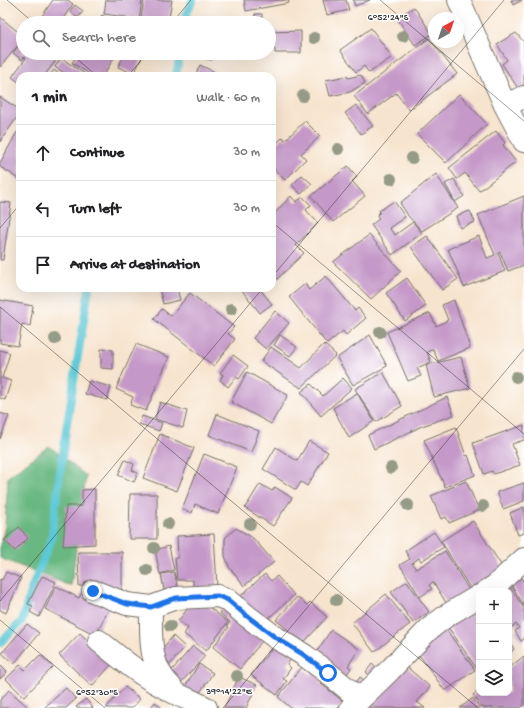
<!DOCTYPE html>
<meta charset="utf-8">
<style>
body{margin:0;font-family:"Gochi Hand",sans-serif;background:#f6f6f6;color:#202124}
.controls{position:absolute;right:12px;bottom:12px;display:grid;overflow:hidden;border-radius:8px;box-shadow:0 4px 16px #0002}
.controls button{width:36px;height:36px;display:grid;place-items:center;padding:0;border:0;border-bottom:1px solid #e0e0e0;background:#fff;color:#202124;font:20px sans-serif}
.compass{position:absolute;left:428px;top:12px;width:36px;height:36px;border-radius:50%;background:#fff;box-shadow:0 4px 16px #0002;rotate:40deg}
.stop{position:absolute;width:12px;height:12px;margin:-9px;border:3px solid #1a73e8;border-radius:50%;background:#fff}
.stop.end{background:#1a73e8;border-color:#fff;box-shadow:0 1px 4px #0008}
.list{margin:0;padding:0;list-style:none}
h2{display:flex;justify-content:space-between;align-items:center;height:52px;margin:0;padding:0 16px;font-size:17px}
h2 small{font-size:13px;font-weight:400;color:#757577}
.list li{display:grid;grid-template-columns:26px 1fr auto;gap:12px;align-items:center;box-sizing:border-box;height:56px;padding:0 16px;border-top:1px solid #e0e0e0}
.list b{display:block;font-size:15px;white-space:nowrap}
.list em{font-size:13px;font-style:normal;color:#757577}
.icon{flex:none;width:22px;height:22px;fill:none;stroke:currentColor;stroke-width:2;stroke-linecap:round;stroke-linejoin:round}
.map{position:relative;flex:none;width:524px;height:708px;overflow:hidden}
.search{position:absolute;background:#fff;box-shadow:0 4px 16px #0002;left:16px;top:16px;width:260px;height:44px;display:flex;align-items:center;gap:10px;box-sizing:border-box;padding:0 14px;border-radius:22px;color:#757577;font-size:15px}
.panel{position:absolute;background:#fff;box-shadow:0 4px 16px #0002;left:16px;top:72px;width:260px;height:220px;border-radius:12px}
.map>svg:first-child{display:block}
.forest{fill:#69b881;stroke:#4a7256}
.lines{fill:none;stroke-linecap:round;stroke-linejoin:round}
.stream{stroke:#5cc8d5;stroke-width:8}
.building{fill:#c498c8}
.minor-casing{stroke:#726c64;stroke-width:24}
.minor{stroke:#fff;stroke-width:22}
.tree{fill:#959b86}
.route{stroke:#1a73e8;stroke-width:5}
.ticks{fill:none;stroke:#2b2b2b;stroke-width:1;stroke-opacity:0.45}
.ticks-label{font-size:10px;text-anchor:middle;fill:#2b2b2b;stroke:#fff;stroke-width:3;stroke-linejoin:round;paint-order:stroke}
</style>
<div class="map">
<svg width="524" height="708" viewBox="0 0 524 708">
<rect width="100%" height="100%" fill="#fff"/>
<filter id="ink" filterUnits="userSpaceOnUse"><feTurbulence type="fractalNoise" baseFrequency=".025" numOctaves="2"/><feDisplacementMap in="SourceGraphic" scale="8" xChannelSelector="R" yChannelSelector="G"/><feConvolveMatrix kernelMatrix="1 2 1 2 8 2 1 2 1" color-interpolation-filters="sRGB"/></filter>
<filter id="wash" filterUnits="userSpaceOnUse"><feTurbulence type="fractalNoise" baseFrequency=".012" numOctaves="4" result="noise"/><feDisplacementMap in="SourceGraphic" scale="16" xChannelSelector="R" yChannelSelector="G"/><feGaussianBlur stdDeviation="0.9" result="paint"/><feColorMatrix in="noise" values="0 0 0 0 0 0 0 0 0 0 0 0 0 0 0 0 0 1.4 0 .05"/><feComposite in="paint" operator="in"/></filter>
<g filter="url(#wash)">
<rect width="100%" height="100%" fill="#f7e4ce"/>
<path class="forest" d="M 49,446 L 86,476 L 71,586 L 0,558 L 0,547 L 5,527 L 8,477 Z"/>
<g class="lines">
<path class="stream" d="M 185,23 L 187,12 L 193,0
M 176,76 L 180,53
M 0,643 L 22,621 L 32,587 L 51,540 L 66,430 L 89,288"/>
</g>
<g id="blocks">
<path class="building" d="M 53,0 L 68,0 L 73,4 L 60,23 L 37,23 Z
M 106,0 L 142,0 L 139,19 L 104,14 Z
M 144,0 L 172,0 L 168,23 L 145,23 L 140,22 Z
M 244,0 L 288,0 L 289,3 L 246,11 Z
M 323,0 L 346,0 L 349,10 L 327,15 Z
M 353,0 L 370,0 L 355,6 Z
M 511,0 L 522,0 L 513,5 Z
M 75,5 L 83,11 L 78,18 L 70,11 Z
M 414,7 L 432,34 L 415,45 L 397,18 Z
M 255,14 L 262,14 L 262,23 L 255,23 Z
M 102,15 L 115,23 L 97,23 Z
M 0,17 L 23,36 L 23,53 L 48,53 L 57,59 L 44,76 L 20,76 L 20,83 L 12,77 L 26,58 L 24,57 L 22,60 L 13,53 L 21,42 L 0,67 Z
M 371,28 L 392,57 L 369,73 L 364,66 L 356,72 L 340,50 Z
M 301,31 L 301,53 L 275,53 L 275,48 L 269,48 L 269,32 Z
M 516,33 L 523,41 L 524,40 L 524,91 L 521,93 L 502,64 L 507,60 L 497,44 Z
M 429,38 L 457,74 L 409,110 L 396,93 L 368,114 L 354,96 Z
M 78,53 L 117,53 L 103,76 L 93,76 L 72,63 Z
M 125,53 L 144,53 L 134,74 L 118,67 Z
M 181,53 L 213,53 L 212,60 L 180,54 Z
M 61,58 L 88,76 L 69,76 L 55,67 Z
M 200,65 L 223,76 L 195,76 Z
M 54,70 L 62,76 L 49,76 Z
M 361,75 L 365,83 L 350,92 L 330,96 L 326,80 L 347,76 L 348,78 Z
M 459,94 L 487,124 L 446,163 L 417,134 Z
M 0,97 L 20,110 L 20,113 L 0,142 Z
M 356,105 L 373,126 L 361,134 L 345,113 Z
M 305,121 L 320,136 L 301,154 L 306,159 L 285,180 L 272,167 L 272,148 L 283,137 L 285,140 Z
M 496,131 L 505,143 L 503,145 L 516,162 L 479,191 L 465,173 L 457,179 L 449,168 Z
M 17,132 L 20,134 L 20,180 L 12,175 L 12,174 L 0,167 L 0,163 Z
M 348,166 L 357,177 L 352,181 L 365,196 L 333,222 L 311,196 Z
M 436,174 L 458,208 L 422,231 L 409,217 L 400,203 Z
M 302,175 L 312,184 L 301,194 L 292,185 Z
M 454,179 L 464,196 L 455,202 L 445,184 Z
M 291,196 L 296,202 L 303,197 L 311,205 L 306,210 L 318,223 L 296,245 L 304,253 L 272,284 L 272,216 Z
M 524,196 L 524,265 L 508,271 L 500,252 L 498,253 L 505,271 L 464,287 L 448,249 L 479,236 L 487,258 L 495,255 L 478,215 Z
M 394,201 L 405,217 L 389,228 L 395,235 L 413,222 L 422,233 L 392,255 L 371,225 L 379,219 L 377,215 L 380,212 L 379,211 Z
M 0,202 L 11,203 L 3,260 L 0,260 Z
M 470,211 L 475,222 L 460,228 L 456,216 Z
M 369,235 L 401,271 L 371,299 L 333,262 Z
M 427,236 L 458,279 L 442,290 L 411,247 Z
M 326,276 L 355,311 L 358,308 L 366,318 L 346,335 L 343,331 L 327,344 L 289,297 L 305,284 L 309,290 Z
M 407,278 L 426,306 L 405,321 L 386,293 Z
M 159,288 L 177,288 L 180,300 L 163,304 Z
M 240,288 L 259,288 L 272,304 L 260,313 Z
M 190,293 L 234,327 L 228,334 L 235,339 L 214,366 L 154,319 L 162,309 L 171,316 Z
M 0,300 L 33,306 L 30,326 L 22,324 L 18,346 L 0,343 Z
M 454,300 L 470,348 L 438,361 L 433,349 L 427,352 L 431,362 L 417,368 L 421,376 L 408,381 L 387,332 L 430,313 L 436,326 L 448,320 L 442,305 Z
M 275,311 L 289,323 L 266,349 L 253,338 Z
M 280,335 L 297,347 L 290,356 L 274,345 Z
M 370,335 L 387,366 L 353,385 L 337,358 Z
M 136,344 L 169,357 L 146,411 L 130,405 L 133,397 L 116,389 Z
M 324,344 L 336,355 L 301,388 L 261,361 L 271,347 L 301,368 Z
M 101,349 L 113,350 L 113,369 L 101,368 Z
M 0,350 L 10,353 L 2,378 L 11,381 L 5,400 L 0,398 Z
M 233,355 L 248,366 L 239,379 L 236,377 L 228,387 L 220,380 L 223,375 L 220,373 Z
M 461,357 L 470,388 L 434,397 L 426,365 Z
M 247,372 L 288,395 L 271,424 L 231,402 Z
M 383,372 L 402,406 L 376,422 L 355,389 Z
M 343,378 L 352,388 L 321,416 L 311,404 L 312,404 L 301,392 L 311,384 L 323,396 Z
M 89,381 L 111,387 L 107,400 L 85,394 Z
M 357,393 L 374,421 L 349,438 L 333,408 Z
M 447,397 L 454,415 L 422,426 L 374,449 L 368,435 Z
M 160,402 L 187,411 L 183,428 L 155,419 Z
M 0,413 L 9,416 L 0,439 Z
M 217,414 L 259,431 L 251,452 L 209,435 Z
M 142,416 L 162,423 L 159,431 L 139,424 Z
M 524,425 L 524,440 L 512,444 L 520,465 L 494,474 L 492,471 L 484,474 L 473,443 Z
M 456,427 L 466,456 L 468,455 L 475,475 L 445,487 L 424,440 Z
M 160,434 L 194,448 L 177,491 L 143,478 Z
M 309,441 L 328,452 L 307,486 L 301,482 L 296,490 L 263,469 L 276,447 L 297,461 Z
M 204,454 L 237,467 L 218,514 L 195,504 L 192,513 L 182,509 Z
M 125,460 L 134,464 L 132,470 L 138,473 L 134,482 L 118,475 Z
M 466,481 L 479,510 L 449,523 L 446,517 L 441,519 L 431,496 Z
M 524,483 L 524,501 L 503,509 L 497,492 Z
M 260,484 L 272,491 L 275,487 L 292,498 L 273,526 L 245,508 Z
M 95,489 L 95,544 L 63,546 L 66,506 L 82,506 L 82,490 Z
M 130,494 L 157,494 L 157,539 L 129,539 Z
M 524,507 L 524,533 L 518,535 L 510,513 Z
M 473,521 L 503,568 L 470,588 L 441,541 Z
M 19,527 L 28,538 L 15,551 L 4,540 Z
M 236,528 L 253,538 L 274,562 L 244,586 L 229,567 L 225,556 L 225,538 Z
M 434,532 L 444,547 L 421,561 L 419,558 L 412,563 L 416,569 L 445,551 L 469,590 L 447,604 L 433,582 L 429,585 L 432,589 L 420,597 L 400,565 L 410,559 L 405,551 Z
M 214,534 L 217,587 L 193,588 L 193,580 L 177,580 L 175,558 L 178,558 L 177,536 Z
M 169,546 L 174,570 L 160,574 L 155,550 Z
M 78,552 L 122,552 L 122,592 L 90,586 L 79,586 Z
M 6,572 L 21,578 L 6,613 L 0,610 L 0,579 L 2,580 Z
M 174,572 L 179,592 L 165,595 L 161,574 Z
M 518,572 L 524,583 L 524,606 L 507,578 Z
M 265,574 L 271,581 L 277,576 L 294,595 L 261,625 L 235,601 Z
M 42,576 L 56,582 L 39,617 L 30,612 L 33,606 L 28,604 Z
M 407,581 L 429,612 L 413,623 L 391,592 Z
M 507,583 L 524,608 L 524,639 L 521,641 L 515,631 L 519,628 L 516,624 L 509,629 L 509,591 L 495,591 Z
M 56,586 L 79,598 L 82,592 L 110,606 L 96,635 L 45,609 Z
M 386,594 L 410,624 L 374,652 L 352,623 Z
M 297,597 L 307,605 L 310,602 L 327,617 L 299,648 L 283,634 L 287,629 L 276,620 Z
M 193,602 L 202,608 L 205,604 L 228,622 L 206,651 L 184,634 L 188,628 L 178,621 Z
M 479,602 L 479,672 L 446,624 Z
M 227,604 L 266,636 L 240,669 L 213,647 L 229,627 L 227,626 L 230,622 L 220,613 Z
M 27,624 L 39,633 L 14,664 L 2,653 Z
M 445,628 L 475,670 L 445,691 L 415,649 Z
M 331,630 L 359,649 L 348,666 L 351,668 L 343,680 L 312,659 Z
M 80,633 L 112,664 L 92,686 L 59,655 Z
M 173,636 L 185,647 L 167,668 L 155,657 Z
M 509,641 L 514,649 L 509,653 Z
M 277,642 L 294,656 L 287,664 L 291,668 L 283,679 L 287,681 L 277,695 L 251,675 Z
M 193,646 L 205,656 L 177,687 L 166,677 Z
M 40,655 L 53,667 L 24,697 L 6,679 L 20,665 L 25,670 Z
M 524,656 L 524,705 L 520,708 L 483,708 L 473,695 L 479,690 L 479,693 L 509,693 L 509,668 Z
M 401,662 L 430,687 L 417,702 L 425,708 L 371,708 L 366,704 Z
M 199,664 L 213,673 L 197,697 L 184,688 Z
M 372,664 L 378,669 L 371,677 L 366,672 Z
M 0,665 L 7,672 L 0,679 Z
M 302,667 L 311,675 L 318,668 L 327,675 L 320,683 L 344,702 L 339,708 L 291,708 L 278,697 Z
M 239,677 L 257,685 L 246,708 L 224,708 Z
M 360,677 L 368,683 L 363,689 L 356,683 Z
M 125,687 L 140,699 L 132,708 L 106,708 Z
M 66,688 L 76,699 L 66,708 L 44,708 Z
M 9,690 L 29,708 L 0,708 L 0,700 Z
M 473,698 L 480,708 L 460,708 Z
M 86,699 L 93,708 L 77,708 L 76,707 Z
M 155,702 L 162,708 L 150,708 Z"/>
</g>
</g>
<g filter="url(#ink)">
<use href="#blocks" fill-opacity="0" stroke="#726c64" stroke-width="1"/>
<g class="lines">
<defs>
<path id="minor" d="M 459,0 L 505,105 L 524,141
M 505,105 L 524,97
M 93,591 L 127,604 L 151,607 L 176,598 L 218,596 L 228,600 L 247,616 L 275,637 L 304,655 L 328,673 L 360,699
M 487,591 L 495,586 L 524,559
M 151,607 C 151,637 148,665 171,687
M 99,641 C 119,657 139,674 162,686 C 176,695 192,700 206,708
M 351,708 L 390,670 L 428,630 L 446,616 L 479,596"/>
</defs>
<use href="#minor" class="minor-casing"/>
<use href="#minor" class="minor"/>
</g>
<g class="tree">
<circle cx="403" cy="36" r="6"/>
<circle cx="314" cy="38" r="6"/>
<circle cx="303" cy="96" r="6"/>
<circle cx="338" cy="149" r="6"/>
<circle cx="412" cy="158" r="6"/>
<circle cx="391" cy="179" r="6"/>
<circle cx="231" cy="309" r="6"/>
<circle cx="380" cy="332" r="6"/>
<circle cx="55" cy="339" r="6"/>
<circle cx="516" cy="377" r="6"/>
<circle cx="391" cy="468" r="6"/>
<circle cx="408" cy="505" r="6"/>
<circle cx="483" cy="506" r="6"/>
<circle cx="168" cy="524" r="6"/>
<circle cx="250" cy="524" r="6"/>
<circle cx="154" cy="548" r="6"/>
<circle cx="147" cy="570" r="6"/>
<circle cx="336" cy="600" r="6"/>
<circle cx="170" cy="626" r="6"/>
<circle cx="237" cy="676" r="6"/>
</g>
</g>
<g class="lines" filter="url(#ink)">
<path class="route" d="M 93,591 L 127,604 L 151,607 L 176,598 L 218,596 L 228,600 L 247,616 L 275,637 L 304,655 L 328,673"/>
</g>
<path class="ticks" d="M 7,0 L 34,23M 380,0 L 524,121M 172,23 L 191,0M 70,53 L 97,76M 128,76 L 147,53M 272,222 L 524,434M 0,228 L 20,204M 272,277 L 504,0M 0,307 L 478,708M 0,601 L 263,288M 0,620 L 105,708M 223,708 L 524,349"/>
<g class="ticks-label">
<text x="388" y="20">6°52'24"S</text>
<text x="229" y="694">39°14'22"E</text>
<text x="97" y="695">6°52'30"S</text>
</g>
</svg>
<div class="controls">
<button>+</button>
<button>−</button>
<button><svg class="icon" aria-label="layers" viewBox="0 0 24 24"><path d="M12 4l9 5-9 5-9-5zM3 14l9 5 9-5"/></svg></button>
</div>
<svg class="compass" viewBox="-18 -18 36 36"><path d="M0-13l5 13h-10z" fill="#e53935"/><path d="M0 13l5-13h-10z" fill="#757577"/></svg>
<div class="stop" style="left:328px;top:673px"></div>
<div class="stop end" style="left:93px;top:591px"></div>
<div class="search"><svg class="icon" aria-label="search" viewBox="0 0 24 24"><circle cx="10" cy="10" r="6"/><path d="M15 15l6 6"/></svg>Search here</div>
<section class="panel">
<h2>1 min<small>Walk · 60 m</small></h2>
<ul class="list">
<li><svg class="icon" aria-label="ahead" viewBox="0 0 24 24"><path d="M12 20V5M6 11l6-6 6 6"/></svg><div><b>Continue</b></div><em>30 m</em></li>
<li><svg class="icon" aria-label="left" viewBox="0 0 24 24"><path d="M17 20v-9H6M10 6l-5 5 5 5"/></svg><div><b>Turn left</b></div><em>30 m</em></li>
<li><svg class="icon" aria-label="arrive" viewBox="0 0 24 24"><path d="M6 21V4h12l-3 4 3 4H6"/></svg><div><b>Arrive at destination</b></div></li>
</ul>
</section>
</div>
